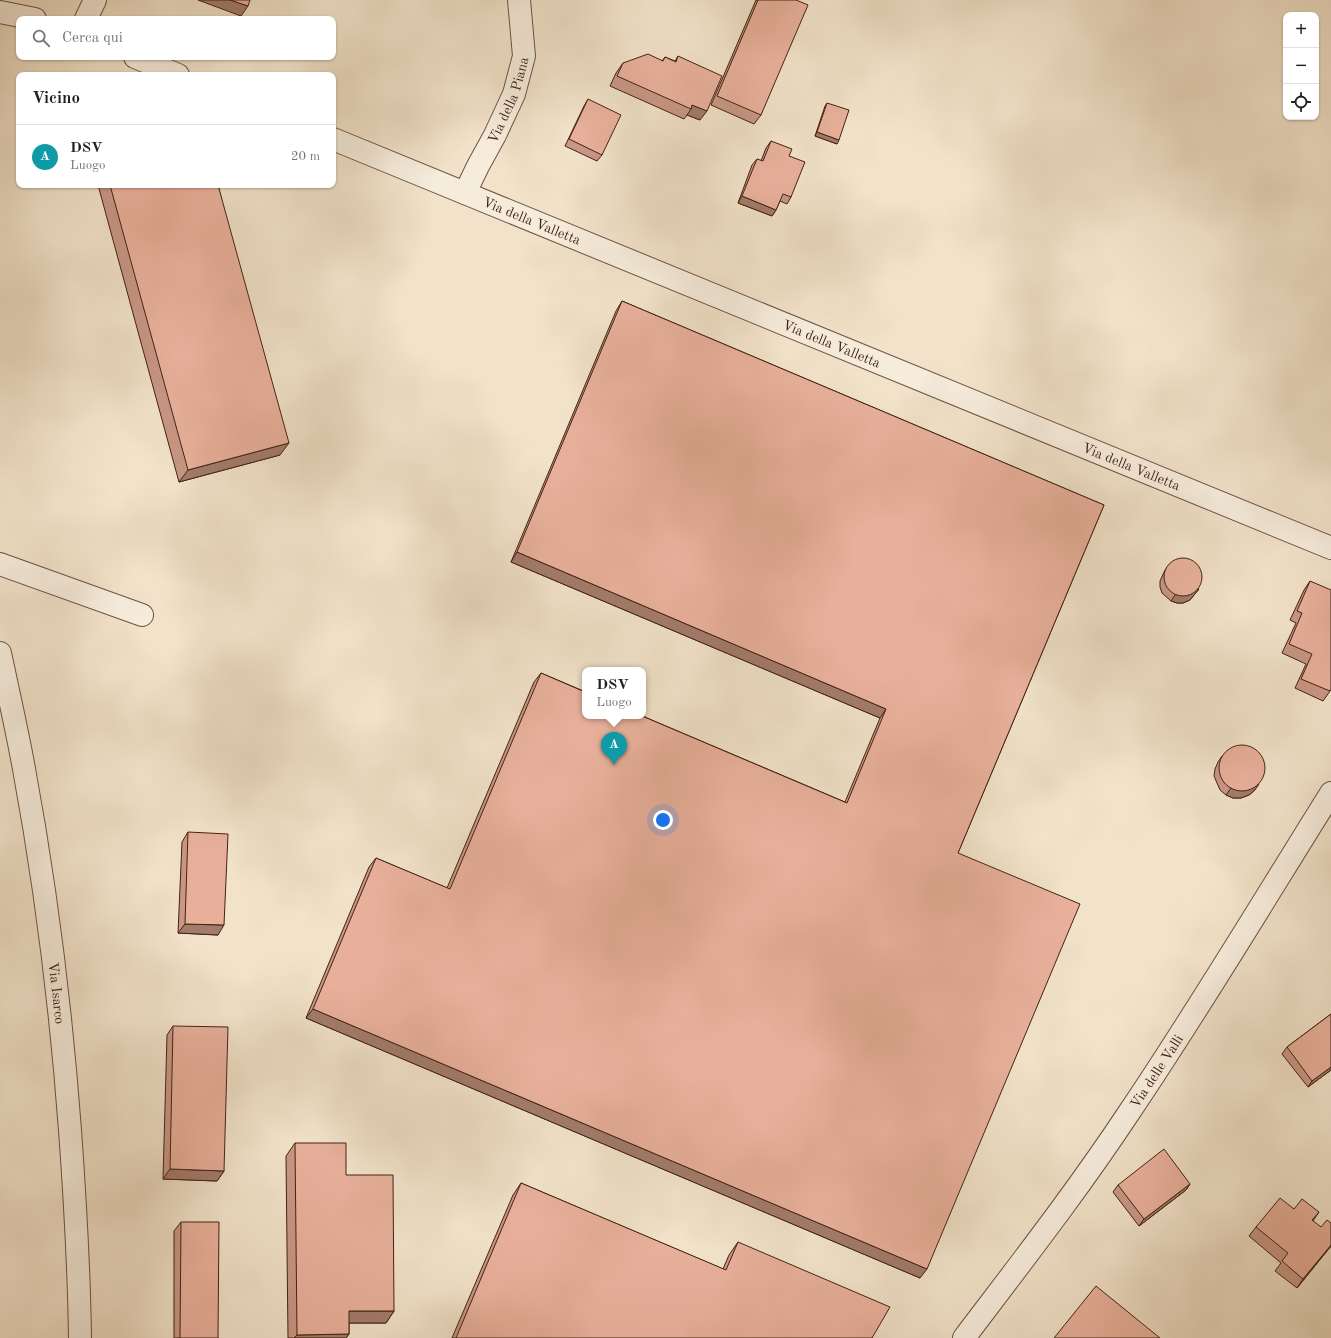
<!DOCTYPE html>
<html lang="it">
<meta charset="utf-8">
<style>
body{margin:0;font-family:"Old Standard TT",serif;background:#f2f2f2;color:#202124}
.controls{position:absolute;right:12px;top:12px;display:grid;overflow:hidden;border-radius:8px;box-shadow:0 1px 3px #0004}
.controls button{width:36px;height:36px;display:grid;place-items:center;padding:0;border:0;border-bottom:1px solid #e0e0e0;background:#fff;color:#202124;font:20px sans-serif}
.you{position:absolute;left:663px;top:820px;width:14px;height:14px;margin:-10px;border:3px solid #fff;border-radius:50%;background:#1a73e8;box-shadow:0 0 0 6px #1a73e833}
.badge{display:grid;place-items:center;width:26px;height:26px;border-radius:50%;background:#0f766e;color:#fff;font-size:13px;font-weight:700}
.pin{position:absolute;translate:-50% -33px;filter:drop-shadow(0 1px 2px #0008)}
.pin::after{content:'';position:absolute;top:21px;width:14px;height:12px;background:inherit;clip-path:polygon(0 0,100% 0,50% 100%)}
.popup{position:absolute;left:582px;top:667px;width:64px;height:52px;box-sizing:border-box;display:grid;place-content:center;border-radius:8px;background:#fff;filter:drop-shadow(0 1px 3px #0005);font-size:13px;white-space:nowrap;color:#757577}
.popup b{font-size:15px;color:#202124}
.popup::after{content:'';position:absolute;left:50%;top:100%;margin-left:-8px;border:8px solid transparent;border-top-color:#fff}
.list{margin:0;padding:0;list-style:none}
h2{display:flex;justify-content:space-between;align-items:center;height:52px;margin:0;padding:0 16px;font-size:17px}
h2 small{font-size:13px;font-weight:400;color:#757577}
.list li{display:grid;grid-template-columns:26px 1fr auto;gap:12px;align-items:center;box-sizing:border-box;height:64px;padding:0 16px;border-top:1px solid #e0e0e0}
.list b{display:block;font-size:15px;white-space:nowrap}
.list p{margin:0;font-size:13px;white-space:nowrap;color:#757577}
.list em{font-size:13px;font-style:normal;color:#757577}
.icon{flex:none;width:22px;height:22px;fill:none;stroke:currentColor;stroke-width:2;stroke-linecap:round;stroke-linejoin:round}
.map{position:relative;flex:none;width:1331px;height:1338px;overflow:hidden}
.search{position:absolute;background:#fff;box-shadow:0 1px 3px #0004;left:16px;top:16px;width:320px;height:44px;display:flex;align-items:center;gap:10px;box-sizing:border-box;padding:0 14px;border-radius:8px;color:#757577;font-size:15px}
.panel{position:absolute;background:#fff;box-shadow:0 1px 3px #0004;left:16px;top:72px;width:320px;height:116px;border-radius:8px}
.map>svg:first-child{display:block}
.lines{fill:none;stroke-linecap:round;stroke-linejoin:round}
.minor-casing{stroke:#6e5241;stroke-width:24}
.minor{stroke:#f6ecdc;stroke-width:22}
.wall{fill:#c89785;stroke:#432214}
.shaded-wall{fill:#a27b6c;stroke:#432214}
.building{fill:#e8b09b;stroke:#432214}
.labels{text-anchor:middle;stroke-width:3;stroke-linejoin:round;paint-order:stroke}
.street-label{font-size:14px;fill:#432214;stroke:#f6ecdc}
</style>
<div class="map">
<svg width="1331" height="1338" viewBox="0 0 1331 1338">
<rect width="100%" height="100%" fill="#f1e2c9"/>
<filter id="stains"><feTurbulence type="fractalNoise" baseFrequency=".005" numOctaves="4"/><feColorMatrix values="0 0 0 0 .2 0 0 0 0 .09 0 0 0 0 .02 0 0 0 .5 -.17"/></filter>
<radialGradient id="worn" r=".72"><stop offset=".6" stop-color="#630" stop-opacity="0"/><stop offset="1" stop-color="#630" stop-opacity=".3"/></radialGradient>
<g class="lines">
<defs>
<g id="minor">
<path d="M 0,12 L 35,19"/>
<path d="M 86,19 L 95,0"/>
<path d="M 135,57 L 178,75"/>
<path id="s1" d="M 333,139 L 1331,548"/>
<path id="s2" d="M 465,193 L 478,166 L 495,135 L 514,94 L 524,56 L 519,0"/>
<path d="M 0,564 L 142,615"/>
<path id="s3" d="M 0,653 C 8,691 17,730 24,769 C 46,888 61,1009 70,1130 C 75,1199 79,1268 80,1338"/>
<path id="s4" d="M 964,1338 C 1020,1264 1077,1191 1128,1114 C 1199,1009 1264,900 1331,793"/>
</g>
</defs>
<use href="#minor" class="minor-casing"/>
<use href="#minor" class="minor"/>
</g>
<path class="wall" d="M 756,0 L 796,0 L 761,115 L 754,124 L 711,105 Z
M 678,56 L 700,120 L 687,115 L 684,119 L 610,86 L 616,73 L 623,63 L 662,61 L 665,57 L 675,61 Z
M 588,99 L 602,155 L 597,161 L 565,146 L 584,106 Z
M 827,103 L 837,144 L 815,136 L 825,106 Z
M 771,141 L 789,156 L 791,197 L 787,204 L 780,201 L 776,210 L 772,216 L 738,203 L 752,165 L 757,159 L 761,161 L 766,148 Z
M 98,185 L 218,185 L 280,455 L 179,482 Z
M 622,301 L 1104,505 L 958,853 L 920,1278 L 306,1018 L 369,867 L 376,858 L 447,888 L 534,682 L 541,673 L 845,802 L 880,718 L 511,562 L 616,311 Z
M 1170,564 L 1199,589 L 1194,595 L 1190,600 L 1183,603 L 1177,603 L 1171,601 L 1162,593 L 1160,587 L 1160,581 L 1165,570 Z
M 1310,581 L 1330,691 L 1323,701 L 1295,688 L 1306,664 L 1282,653 L 1296,623 L 1290,620 L 1304,590 Z
M 1222,756 L 1255,790 L 1249,795 L 1241,798 L 1233,798 L 1226,795 L 1220,790 L 1214,776 L 1215,769 L 1218,762 Z
M 188,832 L 218,935 L 178,933 L 182,842 Z
M 1331,1014 L 1331,1070 L 1308,1087 L 1282,1054 L 1287,1047 Z
M 173,1026 L 224,1171 L 217,1181 L 163,1179 L 167,1035 Z
M 295,1143 L 346,1175 L 394,1311 L 386,1323 L 349,1323 L 349,1334 L 346,1338 L 288,1338 L 286,1156 Z
M 521,1183 L 723,1269 L 729,1255 L 738,1242 L 872,1338 L 452,1338 L 513,1195 Z
M 1190,1184 L 1186,1190 L 1139,1226 L 1113,1192 L 1118,1185 Z
M 1294,1209 L 1319,1212 L 1313,1221 L 1331,1246 L 1297,1288 L 1275,1271 L 1281,1263 L 1249,1236 L 1256,1227 Z
M 181,1222 L 218,1338 L 174,1338 L 174,1231 Z"/>
<path class="shaded-wall" d="M 198,0 L 230,0 L 248,6 L 241,16 Z
M 692,105 L 707,111 L 700,120 L 687,115 L 691,109 Z
M 817,132 L 839,140 L 837,144 L 815,136 Z
M 742,196 L 776,210 L 772,216 L 738,203 Z
M 289,443 L 280,455 L 179,482 L 188,470 Z
M 517,552 L 886,709 L 880,718 L 511,562 Z
M 1199,589 L 1194,595 L 1190,600 L 1183,603 L 1177,603 L 1171,601 L 1175,595 Z
M 1259,784 L 1255,790 L 1249,795 L 1241,798 L 1233,798 L 1226,795 L 1231,788 Z
M 185,924 L 224,925 L 218,935 L 178,933 Z
M 313,1009 L 927,1269 L 920,1278 L 306,1018 Z
M 1331,1067 L 1331,1070 L 1308,1087 L 1312,1081 Z
M 170,1169 L 224,1171 L 217,1181 L 163,1179 Z
M 1190,1184 L 1186,1190 L 1139,1226 L 1144,1219 Z
M 1331,1245 L 1331,1246 L 1297,1288 L 1303,1279 Z
M 349,1311 L 394,1311 L 386,1323 L 340,1323 Z
M 349,1334 L 346,1338 L 294,1338 L 297,1335 Z"/>
<path class="building" d="M 230,0 L 250,0 L 248,6 Z
M 758,0 L 796,0 L 808,5 L 761,115 L 717,96 Z
M 648,54 L 663,61 L 665,57 L 676,62 L 678,56 L 722,76 L 707,111 L 692,105 L 691,109 L 617,76 L 623,63 Z
M 588,99 L 621,115 L 602,155 L 569,139 Z
M 827,103 L 849,110 L 839,140 L 817,132 Z
M 771,141 L 792,149 L 789,156 L 805,162 L 791,197 L 783,194 L 776,210 L 742,196 L 757,159 L 763,161 Z
M 110,185 L 218,185 L 289,443 L 188,470 Z
M 622,301 L 1104,505 L 958,853 L 1080,904 L 927,1269 L 313,1009 L 376,858 L 450,889 L 541,673 L 585,692 L 585,716 L 642,716 L 847,803 L 886,709 L 517,552 Z
M1164 577a19 19 0 1 1 38 0a19 19 0 1 1-38 0Z
M 1310,581 L 1331,590 L 1331,689 L 1330,691 L 1301,679 L 1312,654 L 1289,644 L 1302,613 L 1297,611 Z
M1219 768a23 23 0 1 1 46 0a23 23 0 1 1-46 0Z
M 188,832 L 228,834 L 224,925 L 185,924 Z
M 1331,1014 L 1331,1067 L 1312,1081 L 1287,1047 Z
M 173,1026 L 228,1027 L 224,1171 L 170,1169 Z
M 295,1143 L 346,1143 L 346,1175 L 393,1175 L 394,1311 L 349,1311 L 349,1334 L 297,1335 Z
M 1164,1149 L 1190,1184 L 1144,1219 L 1118,1185 Z
M 521,1183 L 726,1270 L 738,1242 L 890,1307 L 872,1338 L 456,1338 Z
M 1280,1198 L 1294,1209 L 1302,1199 L 1319,1212 L 1312,1220 L 1321,1227 L 1327,1220 L 1331,1223 L 1331,1245 L 1303,1279 L 1282,1261 L 1288,1253 L 1256,1227 Z
M 181,1222 L 219,1222 L 218,1338 L 180,1338 Z
M 1096,1286 L 1160,1338 L 1054,1338 Z"/>
<g class="labels">
<g class="street-label">
<text dy="5" stroke="none"><textPath href="#s2" startOffset="103">Via della Piana</textPath></text>
<text dy="5" stroke="none"><textPath href="#s1" startOffset="215">Via della Valletta</textPath></text>
<text dy="5" stroke="none"><textPath href="#s1" startOffset="539">Via della Valletta</textPath></text>
<text dy="5" stroke="none"><textPath href="#s1" startOffset="863">Via della Valletta</textPath></text>
<text dy="5" stroke="none"><textPath href="#s3" startOffset="345">Via Isarco</textPath></text>
<text dy="5" stroke="none"><textPath href="#s4" startOffset="329">Via delle Valli</textPath></text>
</g>
</g>
<rect width="100%" height="100%" filter="url(#stains)"/>
<rect width="100%" height="100%" fill="url(#worn)"/>
</svg>
<div class="controls">
<button>+</button>
<button>−</button>
<button><svg class="icon" aria-label="locate" viewBox="0 0 24 24"><circle cx="12" cy="12" r="6"/><path d="M12 2v4M12 18v4M2 12h4M18 12h4"/></svg></button>
</div>
<div class="you"></div>
<div class="pin badge" style="left:614px;top:765px;background:#0f9aa8">A</div>
<div class="popup"><b>DSV</b>Luogo</div>
<div class="search"><svg class="icon" aria-label="search" viewBox="0 0 24 24"><circle cx="10" cy="10" r="6"/><path d="M15 15l6 6"/></svg>Cerca qui</div>
<section class="panel">
<h2>Vicino<small></small></h2>
<ul class="list">
<li><span class="badge" style="background:#0f9aa8">A</span><div><b>DSV</b><p>Luogo</p></div><em>20 m</em></li>
</ul>
</section>
</div>
